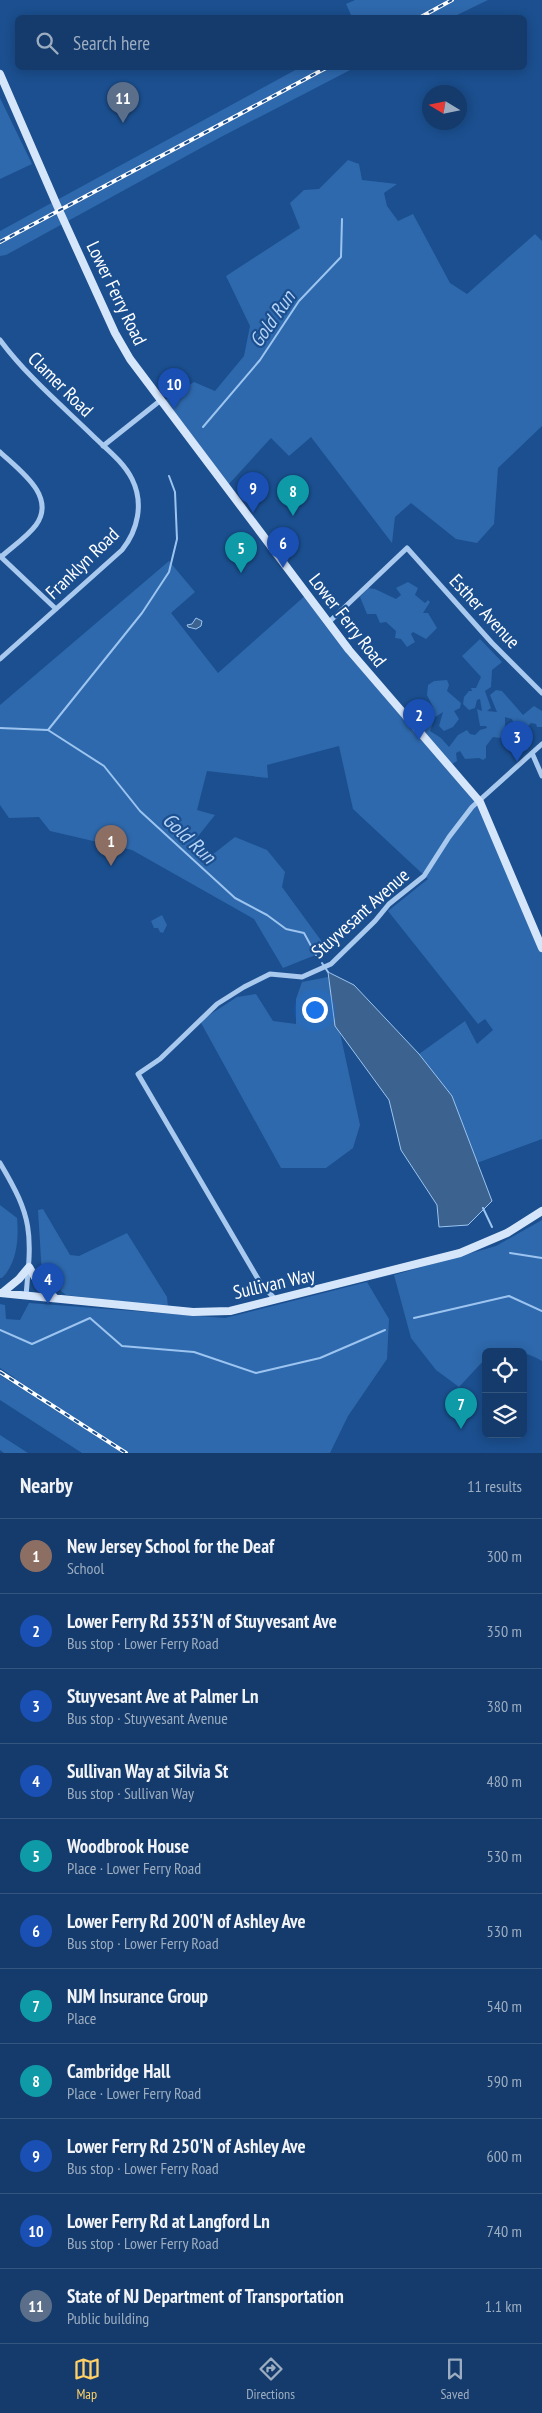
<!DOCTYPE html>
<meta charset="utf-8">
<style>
body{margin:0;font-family:"PT Sans Narrow",sans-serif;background:#1d4271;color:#f1f3f6}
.controls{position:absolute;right:15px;bottom:15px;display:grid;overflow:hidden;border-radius:8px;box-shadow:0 2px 12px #0003}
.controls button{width:45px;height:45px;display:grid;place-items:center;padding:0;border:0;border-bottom:1px solid #33557e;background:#143b6b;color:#f1f3f6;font:25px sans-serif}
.compass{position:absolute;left:422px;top:85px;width:45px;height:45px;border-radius:50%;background:#143b6b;box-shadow:0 2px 12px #0003;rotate:280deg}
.you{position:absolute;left:314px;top:1009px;width:18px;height:18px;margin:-12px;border:4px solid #fff;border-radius:50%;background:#1a73e8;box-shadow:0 0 0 8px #1a73e833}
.badge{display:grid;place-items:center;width:32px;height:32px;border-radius:50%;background:#ffd166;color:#fff;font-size:16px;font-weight:700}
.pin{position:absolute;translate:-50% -41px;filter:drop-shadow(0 1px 2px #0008)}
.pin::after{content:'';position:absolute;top:26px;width:18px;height:15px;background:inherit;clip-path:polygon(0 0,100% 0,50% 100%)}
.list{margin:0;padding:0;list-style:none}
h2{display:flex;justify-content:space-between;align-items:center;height:65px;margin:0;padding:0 20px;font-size:21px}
h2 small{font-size:16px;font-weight:400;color:#9dadc1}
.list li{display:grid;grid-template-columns:32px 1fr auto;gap:15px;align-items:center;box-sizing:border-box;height:75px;padding:0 20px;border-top:1px solid #33557e}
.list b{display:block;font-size:19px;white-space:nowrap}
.list p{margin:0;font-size:16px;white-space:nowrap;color:#9dadc1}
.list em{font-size:16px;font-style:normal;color:#9dadc1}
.icon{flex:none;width:28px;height:28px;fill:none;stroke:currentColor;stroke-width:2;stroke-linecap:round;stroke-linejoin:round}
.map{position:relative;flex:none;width:542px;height:1453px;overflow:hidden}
.search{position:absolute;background:#143b6b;box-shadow:0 2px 12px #0003;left:15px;right:15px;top:15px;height:55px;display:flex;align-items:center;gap:12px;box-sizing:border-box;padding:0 18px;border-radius:8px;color:#9dadc1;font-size:19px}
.sheet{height:890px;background:#143b6b}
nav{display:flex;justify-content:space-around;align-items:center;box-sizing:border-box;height:70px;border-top:1px solid #33557e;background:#143b6b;font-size:14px;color:#9dadc1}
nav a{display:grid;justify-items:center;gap:2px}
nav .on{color:#ffd166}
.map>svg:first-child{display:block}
.green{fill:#2e69ad}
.water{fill:#3c6290;stroke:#9cc4f0}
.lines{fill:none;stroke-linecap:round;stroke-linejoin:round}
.stream{stroke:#9cc4f0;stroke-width:2}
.street{stroke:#a9c9ee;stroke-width:5}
.secondary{stroke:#d6e6fa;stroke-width:8}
.rail-casing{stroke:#fff;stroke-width:4}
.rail{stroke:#1b4f8f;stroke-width:2;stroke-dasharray:5.5;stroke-linecap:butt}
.labels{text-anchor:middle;stroke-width:4.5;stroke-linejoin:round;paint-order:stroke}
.street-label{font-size:19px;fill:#fff;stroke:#1b4f8f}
.water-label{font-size:20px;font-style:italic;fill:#b5d3f5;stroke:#1b4f8f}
</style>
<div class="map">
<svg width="542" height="1453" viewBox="0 0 542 1453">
<rect width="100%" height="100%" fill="#1b4f8f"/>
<path class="green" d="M 355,0 L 488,0 L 453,17 L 352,17 L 346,4 Z
M 299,68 L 354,68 L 221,137 L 6,255 L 0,256 L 0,231 Z
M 0,98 L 32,164 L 0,179 Z
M 348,160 L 359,164 L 362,180 L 397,184 L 384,193 L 387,206 L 398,221 L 413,214 L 450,283 L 467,294 L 535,234 L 542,241 L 542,426 L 498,468 L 494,524 L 477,543 L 456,539 L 411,503 L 395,517 L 392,543 L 311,437 L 289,456 L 271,438 L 228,485 L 162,402 L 194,382 L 215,391 L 244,356 L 250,326 L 226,276 L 300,228 L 290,203 L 304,190 L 319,189 Z
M 169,561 L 195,592 L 171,613 L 218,673 L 307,594 L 480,808 L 542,950 L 542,1139 L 477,1163 L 452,1096 L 419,1054 L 465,1021 L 477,1044 L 493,1030 L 485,1019 L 478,1024 L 388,911 L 428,879 L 353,809 L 339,746 L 267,765 L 268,778 L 207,771 L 197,810 L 215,815 L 191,845 L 212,855 L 235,837 L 267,850 L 285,872 L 282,887 L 328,950 L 283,968 L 254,919 L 132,850 L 50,831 L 39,817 L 9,818 L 0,805 L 0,705 Z
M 408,582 L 418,588 L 415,595 L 425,603 L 428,600 L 430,602 L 423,613 L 428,613 L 437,628 L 426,639 L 413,632 L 411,634 L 415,642 L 407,647 L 401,639 L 395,638 L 396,631 L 386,622 L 380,623 L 376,614 L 367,614 L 360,597 L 368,588 L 375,589 L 396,599 L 401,595 L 396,588 Z
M 480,639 L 502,662 L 492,670 L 491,687 L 485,691 L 491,708 L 487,711 L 497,712 L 490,695 L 496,690 L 502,691 L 523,715 L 534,706 L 542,711 L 542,727 L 537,727 L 536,724 L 531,723 L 524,730 L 517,732 L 512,719 L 505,717 C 505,726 506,730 500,738 L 493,737 L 486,746 L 486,758 L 483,760 L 479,758 L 465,759 L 460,751 L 456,753 L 457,761 L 449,766 L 409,711 L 415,706 L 419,709 L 421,718 L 428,717 L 425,711 L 428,707 L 433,707 L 427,695 L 428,685 L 434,681 L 447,680 L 449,685 L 447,691 L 461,703 L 460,708 L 454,711 L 459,719 L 453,727 L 444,731 L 439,726 L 443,712 L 435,717 L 430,731 L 441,738 L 449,747 L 458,735 L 467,730 L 470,734 L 475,735 L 480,730 L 487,728 L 486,726 L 480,726 L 477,709 L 482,711 L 480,699 L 477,700 L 475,708 L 469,710 L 463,704 L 464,697 L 469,691 L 472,691 L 471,688 L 476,688 L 481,677 L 462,656 Z
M 162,915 L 167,925 L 163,933 L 160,932 L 158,928 L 154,928 L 151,921 Z
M 328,977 L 360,1125 L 353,1148 L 326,1168 L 281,1168 L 200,1021 L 237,997 L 256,994 L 273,1021 L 296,1024 L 296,999 L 302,982 Z
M 0,1205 L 17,1218 C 19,1239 17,1263 2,1278 L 0,1278 Z
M 43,1209 L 70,1255 L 79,1256 L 127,1233 L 167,1297 L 168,1307 L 66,1295 L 42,1275 L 38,1210 Z
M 542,1220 L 542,1361 C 523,1349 508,1352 486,1352 L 486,1358 L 459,1387 L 436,1370 L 411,1338 L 394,1275 L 496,1246 Z
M 367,1282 L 389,1319 L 387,1359 L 348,1416 L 330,1453 L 82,1453 L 0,1400 L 0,1375 L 12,1383 L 15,1378 L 0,1368 L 0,1304 L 5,1305 L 6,1319 L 20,1320 L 29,1303 L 225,1318 Z
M 0,1435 L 28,1453 L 4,1453 L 0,1450 Z"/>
<path class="water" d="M 196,618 L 202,621 L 201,626 L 196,629 L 188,627 L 187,625 L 192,624 Z
M 328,972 L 354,985 L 419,1054 L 452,1096 L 492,1201 L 468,1225 L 439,1227 L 437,1205 L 401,1150 L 389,1100 L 335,1026 Z"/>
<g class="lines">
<path class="stream" d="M 203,427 L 260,360 L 299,301 L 341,257 L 342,219
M 0,728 L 48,730 L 104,766 L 140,811 L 235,898 L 267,915 L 286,929 L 304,933 L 316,955
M 48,730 L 142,613 L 169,572 L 177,539 L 175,492 L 169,476
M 322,963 L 328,972
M 483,1208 L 492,1227
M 510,1253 L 542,1258
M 414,1318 L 509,1296 L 542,1311
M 0,1330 L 32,1344 L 90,1318 L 122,1346 L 194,1352 L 256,1373 L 320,1358 L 385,1330"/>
<path class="street" d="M 0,340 C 26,375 60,404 91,434 C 105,448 123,461 132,479 C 144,503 138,530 122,550 L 0,659
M 103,446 L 161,400
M 0,452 C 19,470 57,496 36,525 C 27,537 12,547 1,557
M 0,556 L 56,609
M 328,623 L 407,548 L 492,643 L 542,693
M 532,753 L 542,776
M 0,1163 C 33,1218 32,1233 26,1295
M 276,1300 L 261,1284 L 138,1074 L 160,1059 L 217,1004 L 244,987 L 270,974 L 302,977 L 331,964 L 375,921 L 389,904 L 424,876 L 449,837 L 472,807 L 542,744"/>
<path class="secondary" d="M 0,74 L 59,210 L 115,333 L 130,359 L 349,650 L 480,802 L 542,948
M 0,1293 L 193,1312 L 230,1311 L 460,1253 L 507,1233 L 542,1211
M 2,1293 L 19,1279 L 29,1267 L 40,1286 L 54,1297"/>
<defs>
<path id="rail" d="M 419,18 L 452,0
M 0,242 L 326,68
M 0,1372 L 126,1453"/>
</defs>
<use href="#rail" class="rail-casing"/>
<use href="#rail" class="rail"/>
</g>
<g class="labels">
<g class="street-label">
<text transform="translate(117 293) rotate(64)" y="7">Lower Ferry Road</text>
<text transform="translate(61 384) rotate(45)" y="7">Clamer Road</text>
<text transform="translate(82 563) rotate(-44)" y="7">Franklyn Road</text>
<text transform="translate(485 611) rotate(47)" y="7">Esther Avenue</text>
<text transform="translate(348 620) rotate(52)" y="7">Lower Ferry Road</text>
<text transform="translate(360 913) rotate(-42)" y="7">Stuyvesant Avenue</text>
<text transform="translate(274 1283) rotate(-13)" y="7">Sullivan Way</text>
</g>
<g class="water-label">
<text transform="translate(272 319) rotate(-55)" y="7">Gold Run</text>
<text transform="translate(189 838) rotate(43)" y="7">Gold Run</text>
</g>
</g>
</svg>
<div class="controls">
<button><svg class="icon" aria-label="locate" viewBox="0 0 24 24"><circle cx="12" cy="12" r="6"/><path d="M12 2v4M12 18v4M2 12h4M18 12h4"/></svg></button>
<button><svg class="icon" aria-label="layers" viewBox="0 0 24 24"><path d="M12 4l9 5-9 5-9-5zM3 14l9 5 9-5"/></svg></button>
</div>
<svg class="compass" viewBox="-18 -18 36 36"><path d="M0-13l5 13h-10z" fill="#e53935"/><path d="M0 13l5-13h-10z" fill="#9dadc1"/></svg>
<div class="you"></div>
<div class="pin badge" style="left:111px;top:866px;background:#8d6e63">1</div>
<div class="pin badge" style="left:419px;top:740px;background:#1a4fb4">2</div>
<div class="pin badge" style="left:517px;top:762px;background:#1a4fb4">3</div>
<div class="pin badge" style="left:48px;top:1304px;background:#1a4fb4">4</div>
<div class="pin badge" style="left:241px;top:573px;background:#0f9aa8">5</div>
<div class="pin badge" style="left:283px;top:568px;background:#1a4fb4">6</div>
<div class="pin badge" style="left:461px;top:1429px;background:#0f9aa8">7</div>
<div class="pin badge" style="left:293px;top:516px;background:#0f9aa8">8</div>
<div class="pin badge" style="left:253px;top:513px;background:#1a4fb4">9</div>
<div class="pin badge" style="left:174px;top:409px;background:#1a4fb4">10</div>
<div class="pin badge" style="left:123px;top:123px;background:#5c6f8a">11</div>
<div class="search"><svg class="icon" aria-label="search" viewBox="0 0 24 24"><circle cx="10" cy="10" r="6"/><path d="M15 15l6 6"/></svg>Search here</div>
</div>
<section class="sheet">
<h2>Nearby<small>11 results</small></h2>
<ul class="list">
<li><span class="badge" style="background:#8d6e63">1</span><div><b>New Jersey School for the Deaf</b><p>School</p></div><em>300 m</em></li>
<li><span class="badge" style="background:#1a4fb4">2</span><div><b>Lower Ferry Rd 353'N of Stuyvesant Ave</b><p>Bus stop · Lower Ferry Road</p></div><em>350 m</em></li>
<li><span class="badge" style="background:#1a4fb4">3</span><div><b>Stuyvesant Ave at Palmer Ln</b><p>Bus stop · Stuyvesant Avenue</p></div><em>380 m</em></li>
<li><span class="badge" style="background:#1a4fb4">4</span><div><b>Sullivan Way at Silvia St</b><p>Bus stop · Sullivan Way</p></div><em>480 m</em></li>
<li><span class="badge" style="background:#0f9aa8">5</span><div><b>Woodbrook House</b><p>Place · Lower Ferry Road</p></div><em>530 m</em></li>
<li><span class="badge" style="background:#1a4fb4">6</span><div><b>Lower Ferry Rd 200'N of Ashley Ave</b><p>Bus stop · Lower Ferry Road</p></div><em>530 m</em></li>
<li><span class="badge" style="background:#0f9aa8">7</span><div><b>NJM Insurance Group</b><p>Place</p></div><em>540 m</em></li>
<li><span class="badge" style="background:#0f9aa8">8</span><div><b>Cambridge Hall</b><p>Place · Lower Ferry Road</p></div><em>590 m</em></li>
<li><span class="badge" style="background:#1a4fb4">9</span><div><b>Lower Ferry Rd 250'N of Ashley Ave</b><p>Bus stop · Lower Ferry Road</p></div><em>600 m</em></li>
<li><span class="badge" style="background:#1a4fb4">10</span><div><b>Lower Ferry Rd at Langford Ln</b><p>Bus stop · Lower Ferry Road</p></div><em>740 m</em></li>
<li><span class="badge" style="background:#5c6f8a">11</span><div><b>State of NJ Department of Transportation</b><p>Public building</p></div><em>1.1 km</em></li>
</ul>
</section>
<nav>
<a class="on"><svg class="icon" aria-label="map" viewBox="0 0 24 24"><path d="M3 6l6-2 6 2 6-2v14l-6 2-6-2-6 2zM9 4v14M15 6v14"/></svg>Map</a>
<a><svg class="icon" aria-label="directions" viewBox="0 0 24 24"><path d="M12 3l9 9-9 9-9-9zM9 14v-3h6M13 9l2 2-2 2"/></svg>Directions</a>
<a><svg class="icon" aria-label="saved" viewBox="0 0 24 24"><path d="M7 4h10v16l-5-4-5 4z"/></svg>Saved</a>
</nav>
